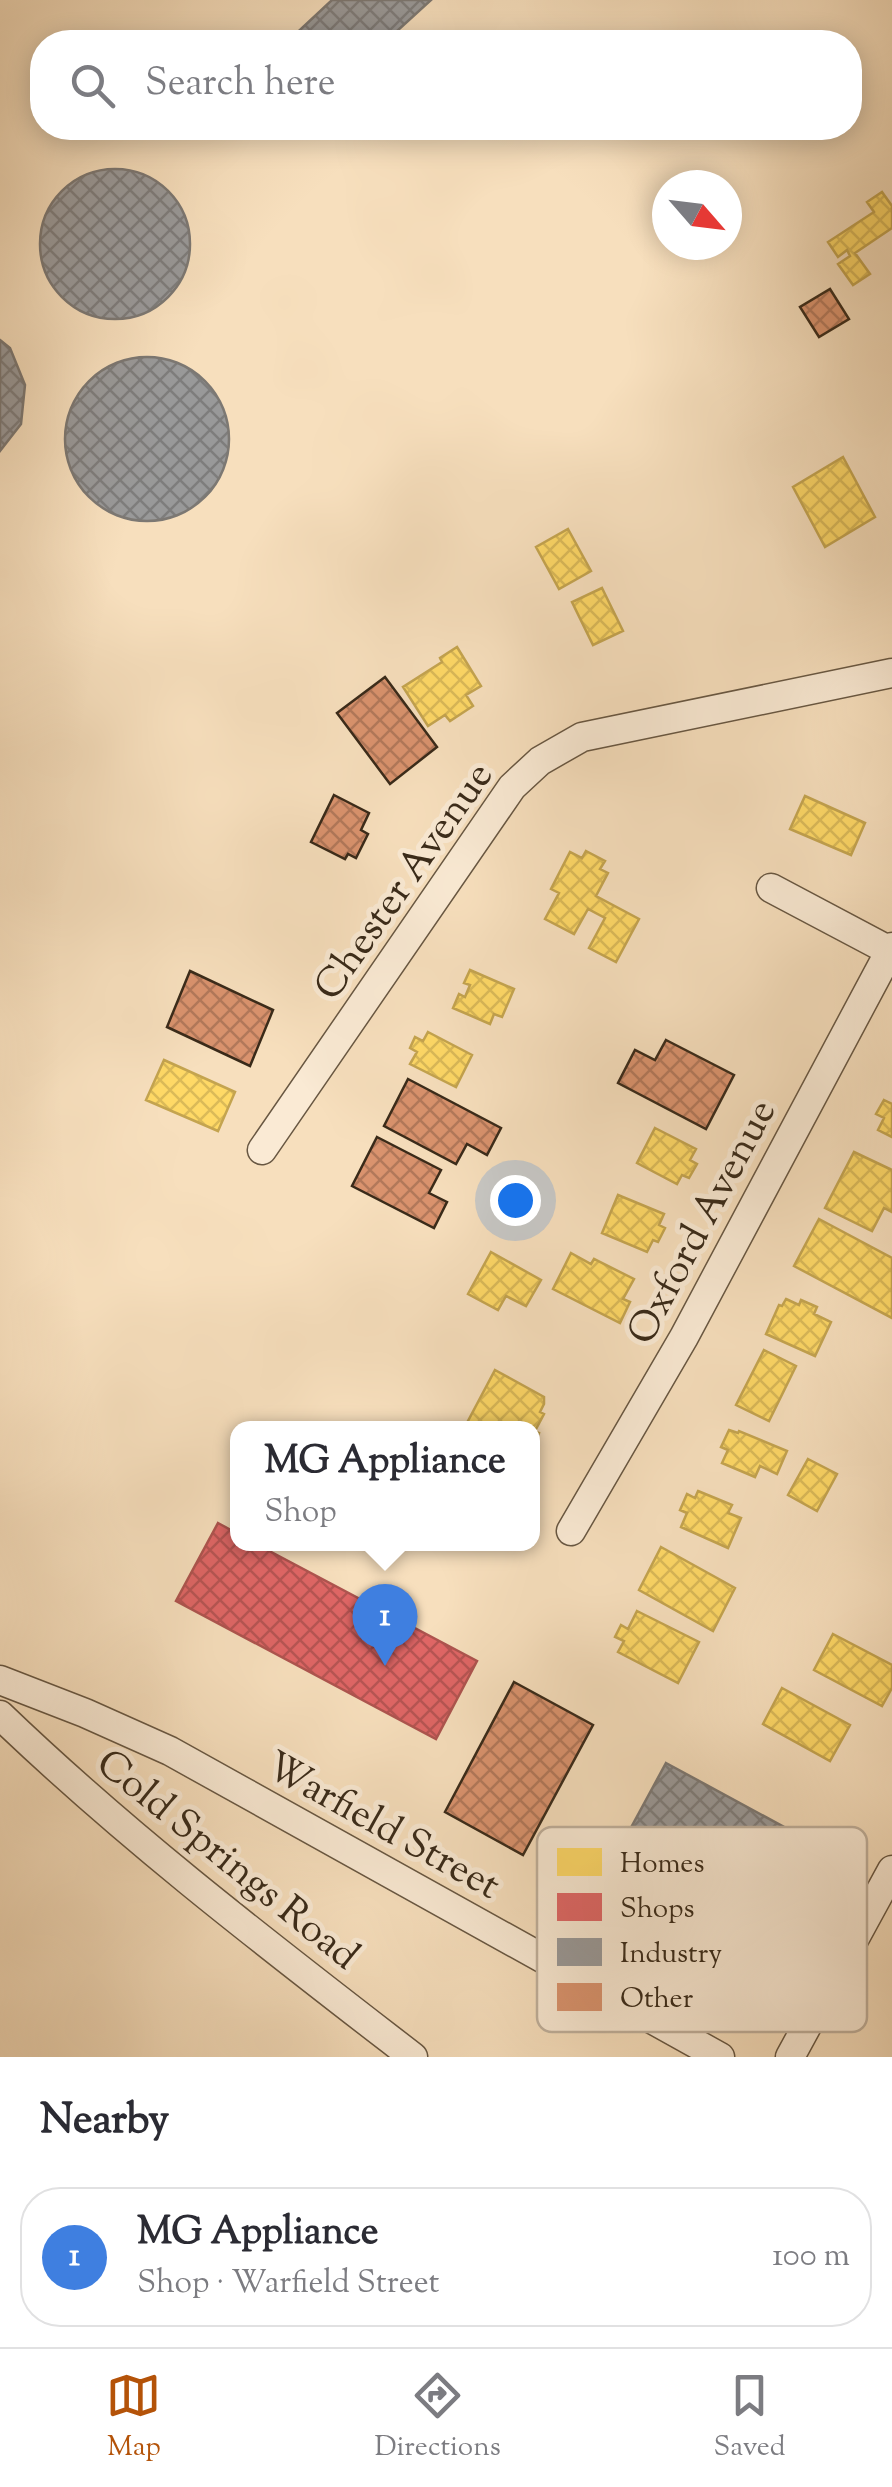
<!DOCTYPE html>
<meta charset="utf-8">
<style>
body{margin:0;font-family:"Sorts Mill Goudy",serif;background:#f2f2f3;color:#2b2b33}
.compass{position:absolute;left:652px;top:170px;width:90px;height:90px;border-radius:50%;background:#fff;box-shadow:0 5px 25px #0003;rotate:118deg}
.you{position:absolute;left:515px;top:1200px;width:35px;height:35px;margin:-25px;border:8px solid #fff;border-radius:50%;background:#1a73e8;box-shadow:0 0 0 15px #1a73e833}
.badge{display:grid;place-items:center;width:65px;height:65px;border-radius:50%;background:#b45309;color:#fff;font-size:32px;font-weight:700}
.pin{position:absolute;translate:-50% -82px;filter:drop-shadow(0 2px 5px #0008)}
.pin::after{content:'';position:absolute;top:52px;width:35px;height:30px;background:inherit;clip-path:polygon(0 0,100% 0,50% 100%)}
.popup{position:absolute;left:230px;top:1421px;width:310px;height:130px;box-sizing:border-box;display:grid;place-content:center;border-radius:20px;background:#fff;filter:drop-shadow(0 2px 8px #0005);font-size:32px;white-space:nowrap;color:#7c7c81}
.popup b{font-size:38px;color:#2b2b33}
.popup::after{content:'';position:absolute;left:50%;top:100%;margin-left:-20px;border:20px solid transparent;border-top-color:#fff}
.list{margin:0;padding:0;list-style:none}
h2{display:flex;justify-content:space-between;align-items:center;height:130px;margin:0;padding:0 40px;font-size:42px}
h2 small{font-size:32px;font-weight:400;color:#7c7c81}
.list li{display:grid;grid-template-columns:65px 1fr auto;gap:30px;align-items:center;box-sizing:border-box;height:140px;margin:0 20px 20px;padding:0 20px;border:2px solid #e1e1e2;border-radius:40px}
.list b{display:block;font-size:38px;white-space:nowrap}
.list p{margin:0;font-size:32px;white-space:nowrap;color:#7c7c81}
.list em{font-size:32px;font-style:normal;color:#7c7c81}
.icon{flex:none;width:55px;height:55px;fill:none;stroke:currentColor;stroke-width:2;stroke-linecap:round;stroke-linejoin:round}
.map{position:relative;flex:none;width:892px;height:2057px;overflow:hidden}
.search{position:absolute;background:#fff;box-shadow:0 5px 25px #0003;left:30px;right:30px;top:30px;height:110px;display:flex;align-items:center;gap:25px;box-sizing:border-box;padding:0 35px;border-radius:40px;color:#7c7c81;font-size:38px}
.sheet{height:290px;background:#fff}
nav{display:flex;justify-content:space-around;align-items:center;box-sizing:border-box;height:140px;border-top:2px solid #e1e1e2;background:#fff;font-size:28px;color:#7c7c81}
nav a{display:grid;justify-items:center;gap:5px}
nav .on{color:#b45309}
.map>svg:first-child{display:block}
.homes{fill:url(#homes-cross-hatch);stroke:#c4a44f;stroke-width:2.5}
.shops{fill:url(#shops-cross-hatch);stroke:#ae544f;stroke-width:2.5}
.industry{fill:url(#industry-cross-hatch);stroke:#7c7873;stroke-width:2.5}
.building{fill:url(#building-cross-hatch);stroke:#392a19;stroke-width:2.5}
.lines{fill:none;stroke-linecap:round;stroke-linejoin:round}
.minor-casing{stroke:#685742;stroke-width:31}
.minor{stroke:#faead4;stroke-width:28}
.labels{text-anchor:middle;stroke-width:10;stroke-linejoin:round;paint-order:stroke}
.street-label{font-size:40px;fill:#392a19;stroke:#faead4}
.key{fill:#faead4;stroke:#c0b09c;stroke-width:2.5}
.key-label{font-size:28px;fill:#392a19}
</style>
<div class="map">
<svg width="892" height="2057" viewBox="0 0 892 2057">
<defs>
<pattern id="homes-cross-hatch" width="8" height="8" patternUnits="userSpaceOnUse" patternTransform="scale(2.5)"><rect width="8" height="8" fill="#ffd966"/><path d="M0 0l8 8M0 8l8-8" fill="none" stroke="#dbba58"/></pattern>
<pattern id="shops-cross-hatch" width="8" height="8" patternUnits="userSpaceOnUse" patternTransform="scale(2.5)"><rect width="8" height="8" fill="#e06666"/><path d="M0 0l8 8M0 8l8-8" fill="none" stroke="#b75453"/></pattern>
<pattern id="industry-cross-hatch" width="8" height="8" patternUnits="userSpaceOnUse" patternTransform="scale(2.5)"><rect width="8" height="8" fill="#999"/><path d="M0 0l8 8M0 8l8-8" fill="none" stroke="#7e7d7c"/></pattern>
<pattern id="building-cross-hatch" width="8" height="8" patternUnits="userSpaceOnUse" patternTransform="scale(2.5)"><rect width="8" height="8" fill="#da936e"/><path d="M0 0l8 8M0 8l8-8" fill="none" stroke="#b2785a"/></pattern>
</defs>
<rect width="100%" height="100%" fill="#f7dfbd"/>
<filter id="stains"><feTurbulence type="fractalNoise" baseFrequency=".002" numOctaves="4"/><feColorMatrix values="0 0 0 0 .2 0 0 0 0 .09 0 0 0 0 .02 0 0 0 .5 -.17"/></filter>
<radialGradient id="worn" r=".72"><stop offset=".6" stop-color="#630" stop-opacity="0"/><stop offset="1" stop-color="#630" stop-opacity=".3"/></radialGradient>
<path class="homes" d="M 882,192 L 892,206 L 892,228 L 855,253 L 870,274 L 853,285 L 838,264 L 850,256 L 847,250 L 838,257 L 828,242 L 874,212 L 867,202 Z
M 843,457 L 875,517 L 825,547 L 793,487 Z
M 568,529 L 591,571 L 559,589 L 536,547 Z
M 602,588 L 623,631 L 593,645 L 572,602 Z
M 457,647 L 481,686 L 466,695 L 473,706 L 450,721 L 445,715 L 428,726 L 403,687 L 442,662 L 440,658 Z
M 805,796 L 865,823 L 851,855 L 790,829 Z
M 586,851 L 605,861 L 600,869 L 608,873 L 596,896 L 639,919 L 616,962 L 589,948 L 605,918 L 588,909 L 574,934 L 545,919 L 559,893 L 551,889 L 570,852 L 582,858 Z
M 470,970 L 514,989 L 502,1017 L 494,1014 L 490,1024 L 453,1008 L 459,994 L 465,997 L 470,985 L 464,983 Z
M 428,1032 L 472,1055 L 456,1087 L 410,1064 L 417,1052 L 410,1048 L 415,1037 L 423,1041 Z
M 164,1060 L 235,1092 L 218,1131 L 146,1100 Z
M 884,1100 L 892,1104 L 892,1137 L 878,1130 L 884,1118 L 876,1114 Z
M 655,1128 L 696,1149 L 690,1160 L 697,1164 L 689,1178 L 682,1175 L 677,1184 L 637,1163 Z
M 854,1152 L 892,1170 L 892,1212 L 884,1208 L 872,1231 L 825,1208 Z
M 618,1195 L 664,1214 L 659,1225 L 665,1228 L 658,1242 L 653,1240 L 647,1252 L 602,1233 Z
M 819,1219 L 892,1258 L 892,1318 L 794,1266 Z
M 491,1252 L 541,1280 L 526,1306 L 506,1296 L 498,1310 L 468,1294 Z
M 571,1253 L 591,1264 L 594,1259 L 634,1279 L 623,1299 L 630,1302 L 620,1323 L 553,1289 Z
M 786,1299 L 799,1305 L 801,1300 L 817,1307 L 814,1314 L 831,1322 L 815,1356 L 766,1334 L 779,1305 L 782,1306 Z
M 764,1350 L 796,1366 L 769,1421 L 736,1405 Z
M 495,1370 L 544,1397 L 544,1404 L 540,1412 L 544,1414 L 535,1431 L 539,1433 L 532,1446 L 532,1428 L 482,1428 L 468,1421 Z
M 729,1430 L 738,1433 L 739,1431 L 787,1451 L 777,1474 L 760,1466 L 755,1477 L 722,1463 L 728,1450 L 721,1447 Z
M 808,1459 L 837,1474 L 817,1511 L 788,1495 Z
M 698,1491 L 732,1505 L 728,1513 L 741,1518 L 728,1548 L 681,1527 L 687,1513 L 680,1510 L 687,1494 L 695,1498 Z
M 661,1547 L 735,1588 L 713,1631 L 639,1590 Z
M 637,1611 L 699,1642 L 678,1683 L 618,1652 L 624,1641 L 615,1637 L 621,1625 L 628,1629 Z
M 833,1634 L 892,1665 L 892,1688 L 882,1706 L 814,1670 Z
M 782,1688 L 850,1725 L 830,1761 L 763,1724 Z"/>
<path class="shops" d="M 218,1523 L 238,1534 L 238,1544 L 256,1544 L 477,1661 L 436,1739 L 176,1601 Z"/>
<path class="industry" d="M 332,0 L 431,0 L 385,42 L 287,42 Z
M40 244a75 75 0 1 1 150 0a75 75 0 1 1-150 0Z
M 0,340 L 10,348 L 25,385 L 21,424 L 0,451 Z
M65 439a82 82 0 1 1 164 0a82 82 0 1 1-164 0Z
M 666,1763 L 821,1847 L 750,1978 L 595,1894 Z"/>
<path class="building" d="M 830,289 L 849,319 L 819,337 L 800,307 Z
M 385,677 L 437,747 L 390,784 L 337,713 Z
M 334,795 L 369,813 L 361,830 L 368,834 L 356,858 L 348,854 L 345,859 L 311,842 Z
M 190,971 L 273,1010 L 250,1066 L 167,1027 Z
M 666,1040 L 734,1075 L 706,1129 L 618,1083 L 635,1050 L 655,1060 Z
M 408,1079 L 501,1128 L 487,1155 L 467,1144 L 456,1164 L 384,1126 Z
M 377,1137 L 441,1170 L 429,1193 L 447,1202 L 434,1228 L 352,1186 Z
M 514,1682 L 593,1725 L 523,1855 L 445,1812 Z"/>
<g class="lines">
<defs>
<path id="minor" d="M 771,888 L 892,952
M 262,1150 L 512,787 L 540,761 L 582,737 L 892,673
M 571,1531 L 684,1337 L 892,947
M 0,1680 L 85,1713 L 170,1751 L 720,2057
M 0,1715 C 129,1839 272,1948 413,2057
M 790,2057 L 892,1870"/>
</defs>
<use href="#minor" class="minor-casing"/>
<use href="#minor" class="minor"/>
</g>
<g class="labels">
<g class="street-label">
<text transform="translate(402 880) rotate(-55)" y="14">Chester Avenue</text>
<text transform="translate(700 1221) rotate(-62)" y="14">Oxford Avenue</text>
<text transform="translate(384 1824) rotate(29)" y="14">Warfield Street</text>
<text transform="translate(229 1858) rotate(39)" y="14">Cold Springs Road</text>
</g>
</g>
<rect x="537" y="1827" width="330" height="205" rx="15" class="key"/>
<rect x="557" y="1848" width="45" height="28" fill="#ffd966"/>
<rect x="557" y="1893" width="45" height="28" fill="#e06666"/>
<rect x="557" y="1938" width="45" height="28" fill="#999"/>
<rect x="557" y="1983" width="45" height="28" fill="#da936e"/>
<g class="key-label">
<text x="620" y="1872">Homes</text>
<text x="620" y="1917">Shops</text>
<text x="620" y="1962">Industry</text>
<text x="620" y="2007">Other</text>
</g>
<rect width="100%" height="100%" filter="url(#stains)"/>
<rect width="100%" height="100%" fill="url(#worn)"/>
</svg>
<svg class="compass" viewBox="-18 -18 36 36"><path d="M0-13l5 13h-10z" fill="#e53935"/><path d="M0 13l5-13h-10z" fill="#7c7c81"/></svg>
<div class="you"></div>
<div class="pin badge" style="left:385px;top:1666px;background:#3f7fe0">1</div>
<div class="popup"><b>MG Appliance</b>Shop</div>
<div class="search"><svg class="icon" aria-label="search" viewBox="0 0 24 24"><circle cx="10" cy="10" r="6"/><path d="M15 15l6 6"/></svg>Search here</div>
</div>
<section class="sheet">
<h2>Nearby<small></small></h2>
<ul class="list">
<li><span class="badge" style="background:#3f7fe0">1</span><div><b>MG Appliance</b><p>Shop · Warfield Street</p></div><em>100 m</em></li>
</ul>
</section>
<nav>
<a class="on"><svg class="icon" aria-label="map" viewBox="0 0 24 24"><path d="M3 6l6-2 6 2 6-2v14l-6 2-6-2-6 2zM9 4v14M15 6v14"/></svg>Map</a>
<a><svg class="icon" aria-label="directions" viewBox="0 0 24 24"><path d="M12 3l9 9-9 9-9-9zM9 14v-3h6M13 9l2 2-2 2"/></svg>Directions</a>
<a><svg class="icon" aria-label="saved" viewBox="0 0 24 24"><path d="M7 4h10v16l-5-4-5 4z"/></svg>Saved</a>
</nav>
